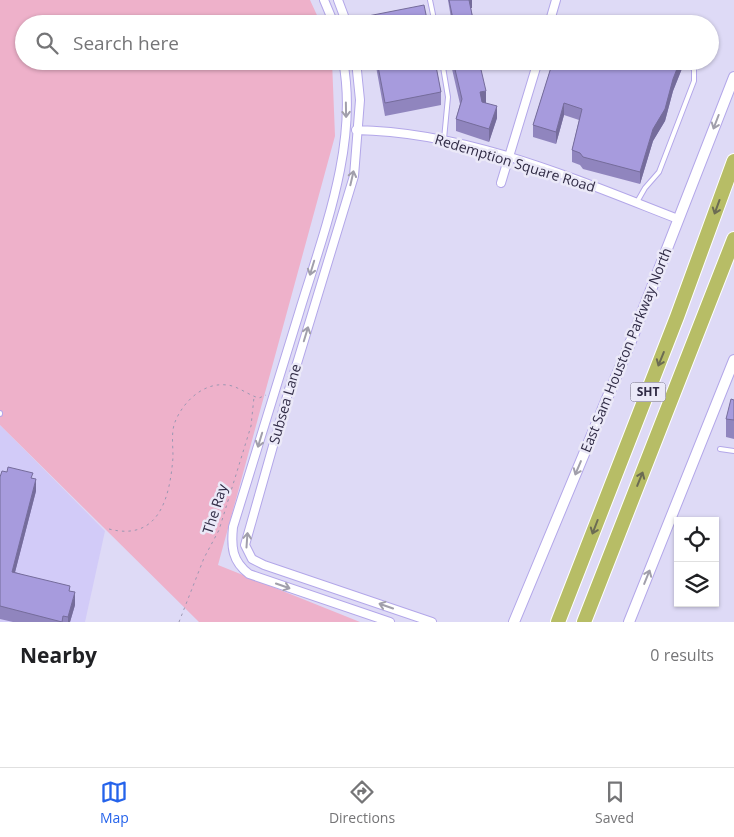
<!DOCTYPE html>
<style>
body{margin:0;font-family:"Open Sans",sans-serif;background:#f2f2f2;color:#202124}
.controls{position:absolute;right:15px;bottom:15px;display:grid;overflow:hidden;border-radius:0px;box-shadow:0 1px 4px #0004}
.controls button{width:45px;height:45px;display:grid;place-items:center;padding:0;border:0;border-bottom:1px solid #e0e0e0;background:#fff;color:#202124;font:25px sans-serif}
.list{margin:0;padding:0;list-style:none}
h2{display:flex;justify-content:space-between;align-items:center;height:65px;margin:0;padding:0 20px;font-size:21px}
h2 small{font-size:16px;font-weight:400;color:#757577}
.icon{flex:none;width:28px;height:28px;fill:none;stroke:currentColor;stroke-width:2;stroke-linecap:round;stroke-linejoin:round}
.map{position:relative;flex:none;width:734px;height:622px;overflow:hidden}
.search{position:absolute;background:#fff;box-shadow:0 1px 4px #0004;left:15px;right:15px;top:15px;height:55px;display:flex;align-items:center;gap:12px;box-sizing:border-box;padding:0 18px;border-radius:28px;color:#757577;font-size:19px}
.sheet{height:145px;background:#fff}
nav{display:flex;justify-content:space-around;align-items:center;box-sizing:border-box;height:70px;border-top:1px solid #e0e0e0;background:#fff;font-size:14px;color:#757577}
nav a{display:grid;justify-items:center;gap:2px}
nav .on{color:#2563eb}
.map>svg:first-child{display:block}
.built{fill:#d2cbf8}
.green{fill:#eeb1ca}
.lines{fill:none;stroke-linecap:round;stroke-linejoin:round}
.lane-casing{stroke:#b3a7e9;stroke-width:6}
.street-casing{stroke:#b3a7e9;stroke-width:10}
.secondary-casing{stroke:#b3a7e9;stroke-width:12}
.highway-casing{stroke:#fff;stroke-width:16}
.path{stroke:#9b97b2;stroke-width:1;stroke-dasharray:2.5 4;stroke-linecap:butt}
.lane{stroke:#fff;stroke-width:4}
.street{stroke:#fff;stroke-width:8}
.secondary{stroke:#fff;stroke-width:10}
.highway{stroke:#b7bd66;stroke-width:14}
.wall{fill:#9085be}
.shaded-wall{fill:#756c9b}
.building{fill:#a79bdd;stroke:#756c9b}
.oneway{stroke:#a19fab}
.oneway2{stroke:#6c6c53}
.labels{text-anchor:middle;stroke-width:5;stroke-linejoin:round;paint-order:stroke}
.shield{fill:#ebe9f8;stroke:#67637a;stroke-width:1}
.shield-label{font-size:12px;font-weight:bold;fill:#2f2a44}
.street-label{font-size:14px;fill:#2f2a44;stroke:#ebe9f8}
</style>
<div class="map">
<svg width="734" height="622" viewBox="0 0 734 622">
<rect width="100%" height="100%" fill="#dedaf6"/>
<path class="built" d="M 0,425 L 105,531 L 85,622 L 0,622 Z"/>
<path class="green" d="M 0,0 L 310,0 L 321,24 L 24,24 L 24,61 L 332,61 L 335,136 L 218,565 L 360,622 L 199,622 L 0,425 Z"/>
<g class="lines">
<defs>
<path id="lane" d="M 430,0 L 435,24
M 550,20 L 563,24
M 442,61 L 448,97 L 444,139
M 637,202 L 645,188 L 659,172 L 694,81 L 694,69 L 682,61
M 0,413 L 0,414
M 720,449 L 734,451"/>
<path id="street" d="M 324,0 L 334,24
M 338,0 L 347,24
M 549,24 L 556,0
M 343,61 C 359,144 323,234 299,313 C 277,385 255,456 233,527 C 231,547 232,561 249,574 L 390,622
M 356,61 L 360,100 L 354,176 L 288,393 L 245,545 L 252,559 L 264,565 L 432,622
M 356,130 C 468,132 575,179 678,219
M 501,183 L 538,61"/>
<path id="secondary" d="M 514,622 L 631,341 L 734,77
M 629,622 L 734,360"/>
<path id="highway" d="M 558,622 L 677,317 L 734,161
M 584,622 L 734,239"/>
</defs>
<use href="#lane" class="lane-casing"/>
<use href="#street" class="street-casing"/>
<use href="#secondary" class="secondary-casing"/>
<use href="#highway" class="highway-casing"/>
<path class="path" d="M 109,529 C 160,542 170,496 173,457 C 173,446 171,432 175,422 C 183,402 203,382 227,385 C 238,386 248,395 259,398 L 266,395
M 179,622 L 204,558 L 219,530 L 251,426 L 254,397"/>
<use href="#lane" class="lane"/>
<use href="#street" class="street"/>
<use href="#secondary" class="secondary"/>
<use href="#highway" class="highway"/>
</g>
<path class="wall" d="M 448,0 L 472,0 L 472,8 L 471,8 L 474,24 L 452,24 Z
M 375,61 L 435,61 L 441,92 L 441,105 L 385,116 Z
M 452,61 L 479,61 L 486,103 L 497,118 L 489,142 L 456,131 L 456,119 L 460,104 L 452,69 Z
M 553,61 L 683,61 L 683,66 L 673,91 L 665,121 L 653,141 L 640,184 L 583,169 L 580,165 L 572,162 L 572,150 L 579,120 L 564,115 L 556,144 L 533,137 L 533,125 Z
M 734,400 L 734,439 L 726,437 L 726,419 Z
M 0,477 L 33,478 L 36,491 L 15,572 L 70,591 L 75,605 L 70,622 L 13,622 L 0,619 Z"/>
<path class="shaded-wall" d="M 469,0 L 472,0 L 472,8 L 469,8 Z
M 680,61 L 683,61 L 683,66 L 673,91 L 665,121 L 653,141 L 640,184 L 640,172 L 653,129 Z
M 486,91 L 486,103 L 480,105 L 480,92 Z
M 564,103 L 564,115 L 556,144 L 556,132 Z
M 497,106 L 497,118 L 489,142 L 489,129 Z
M 36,479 L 36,491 L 12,584 L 12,572 Z
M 75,592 L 75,605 L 70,622 L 68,622 L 68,617 Z"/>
<path class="building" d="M 449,0 L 469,0 L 474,24 L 454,24 Z
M 424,5 L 428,24 L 370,24 L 368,16 Z
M 566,18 L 588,24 L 564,24 Z
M 377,61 L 435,61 L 441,92 L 385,103 Z
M 453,61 L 479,61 L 486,91 L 480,92 L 482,102 L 497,106 L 489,129 L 456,119 L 462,99 Z
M 553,61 L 680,61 L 673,79 L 665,109 L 653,129 L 640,172 L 583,157 L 580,153 L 572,150 L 582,109 L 564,103 L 556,132 L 533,125 Z
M 731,399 L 734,400 L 734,420 L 726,419 Z
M 8,467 L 33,473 L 31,478 L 36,479 L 12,572 L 70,586 L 69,591 L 75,592 L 68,617 L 63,616 L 62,622 L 0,606 L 0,477 L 2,471 L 7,472 Z"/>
<defs><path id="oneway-shaft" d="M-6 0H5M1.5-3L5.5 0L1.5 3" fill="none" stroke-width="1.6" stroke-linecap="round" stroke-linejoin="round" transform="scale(1.25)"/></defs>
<g class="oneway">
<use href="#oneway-shaft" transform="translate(346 110) rotate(89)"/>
<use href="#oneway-shaft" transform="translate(716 122) rotate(111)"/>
<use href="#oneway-shaft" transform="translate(352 178) rotate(-77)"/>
<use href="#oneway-shaft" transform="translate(312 268) rotate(107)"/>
<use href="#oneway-shaft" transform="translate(306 334) rotate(-73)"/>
<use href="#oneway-shaft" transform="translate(260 440) rotate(107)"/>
<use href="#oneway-shaft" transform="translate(578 468) rotate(113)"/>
<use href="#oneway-shaft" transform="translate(247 540) rotate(-86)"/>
<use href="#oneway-shaft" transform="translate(647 577) rotate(-68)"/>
<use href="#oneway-shaft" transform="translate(283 586) rotate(19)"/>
<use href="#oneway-shaft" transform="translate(386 606) rotate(-161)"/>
</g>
<g class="oneway2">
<use href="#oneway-shaft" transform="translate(717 207) rotate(110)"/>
<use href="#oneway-shaft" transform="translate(661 359) rotate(112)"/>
<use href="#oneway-shaft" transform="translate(640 479) rotate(-68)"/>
<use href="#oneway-shaft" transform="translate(595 527) rotate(111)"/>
</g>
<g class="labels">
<rect class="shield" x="630.5" y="382.5" width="35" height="19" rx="4"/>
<g class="shield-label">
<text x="648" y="396">SHT</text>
</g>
<g class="street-label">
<text transform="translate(515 163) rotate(17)" y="5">Redemption Square Road</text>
<text transform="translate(626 350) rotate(-68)" y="5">East Sam Houston Parkway North</text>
<text transform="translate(285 404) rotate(-74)" y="5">Subsea Lane</text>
<text transform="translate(215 509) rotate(-72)" y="5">The Ray</text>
</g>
</g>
</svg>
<div class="controls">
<button><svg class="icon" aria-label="locate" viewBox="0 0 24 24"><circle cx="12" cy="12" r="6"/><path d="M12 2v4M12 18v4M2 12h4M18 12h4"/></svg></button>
<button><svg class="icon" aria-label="layers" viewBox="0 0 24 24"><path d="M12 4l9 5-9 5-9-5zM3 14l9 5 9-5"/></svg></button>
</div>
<div class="search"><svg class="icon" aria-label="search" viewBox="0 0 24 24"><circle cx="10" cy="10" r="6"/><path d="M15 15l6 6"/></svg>Search here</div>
</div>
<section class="sheet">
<h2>Nearby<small>0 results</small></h2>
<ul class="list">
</ul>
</section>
<nav>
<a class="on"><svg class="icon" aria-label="map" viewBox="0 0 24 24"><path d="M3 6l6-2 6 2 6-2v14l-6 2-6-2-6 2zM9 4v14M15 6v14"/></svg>Map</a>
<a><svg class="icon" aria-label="directions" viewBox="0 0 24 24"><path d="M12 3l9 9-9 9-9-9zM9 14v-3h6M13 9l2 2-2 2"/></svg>Directions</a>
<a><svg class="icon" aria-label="saved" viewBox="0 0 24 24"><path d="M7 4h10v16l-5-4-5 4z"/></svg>Saved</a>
</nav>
